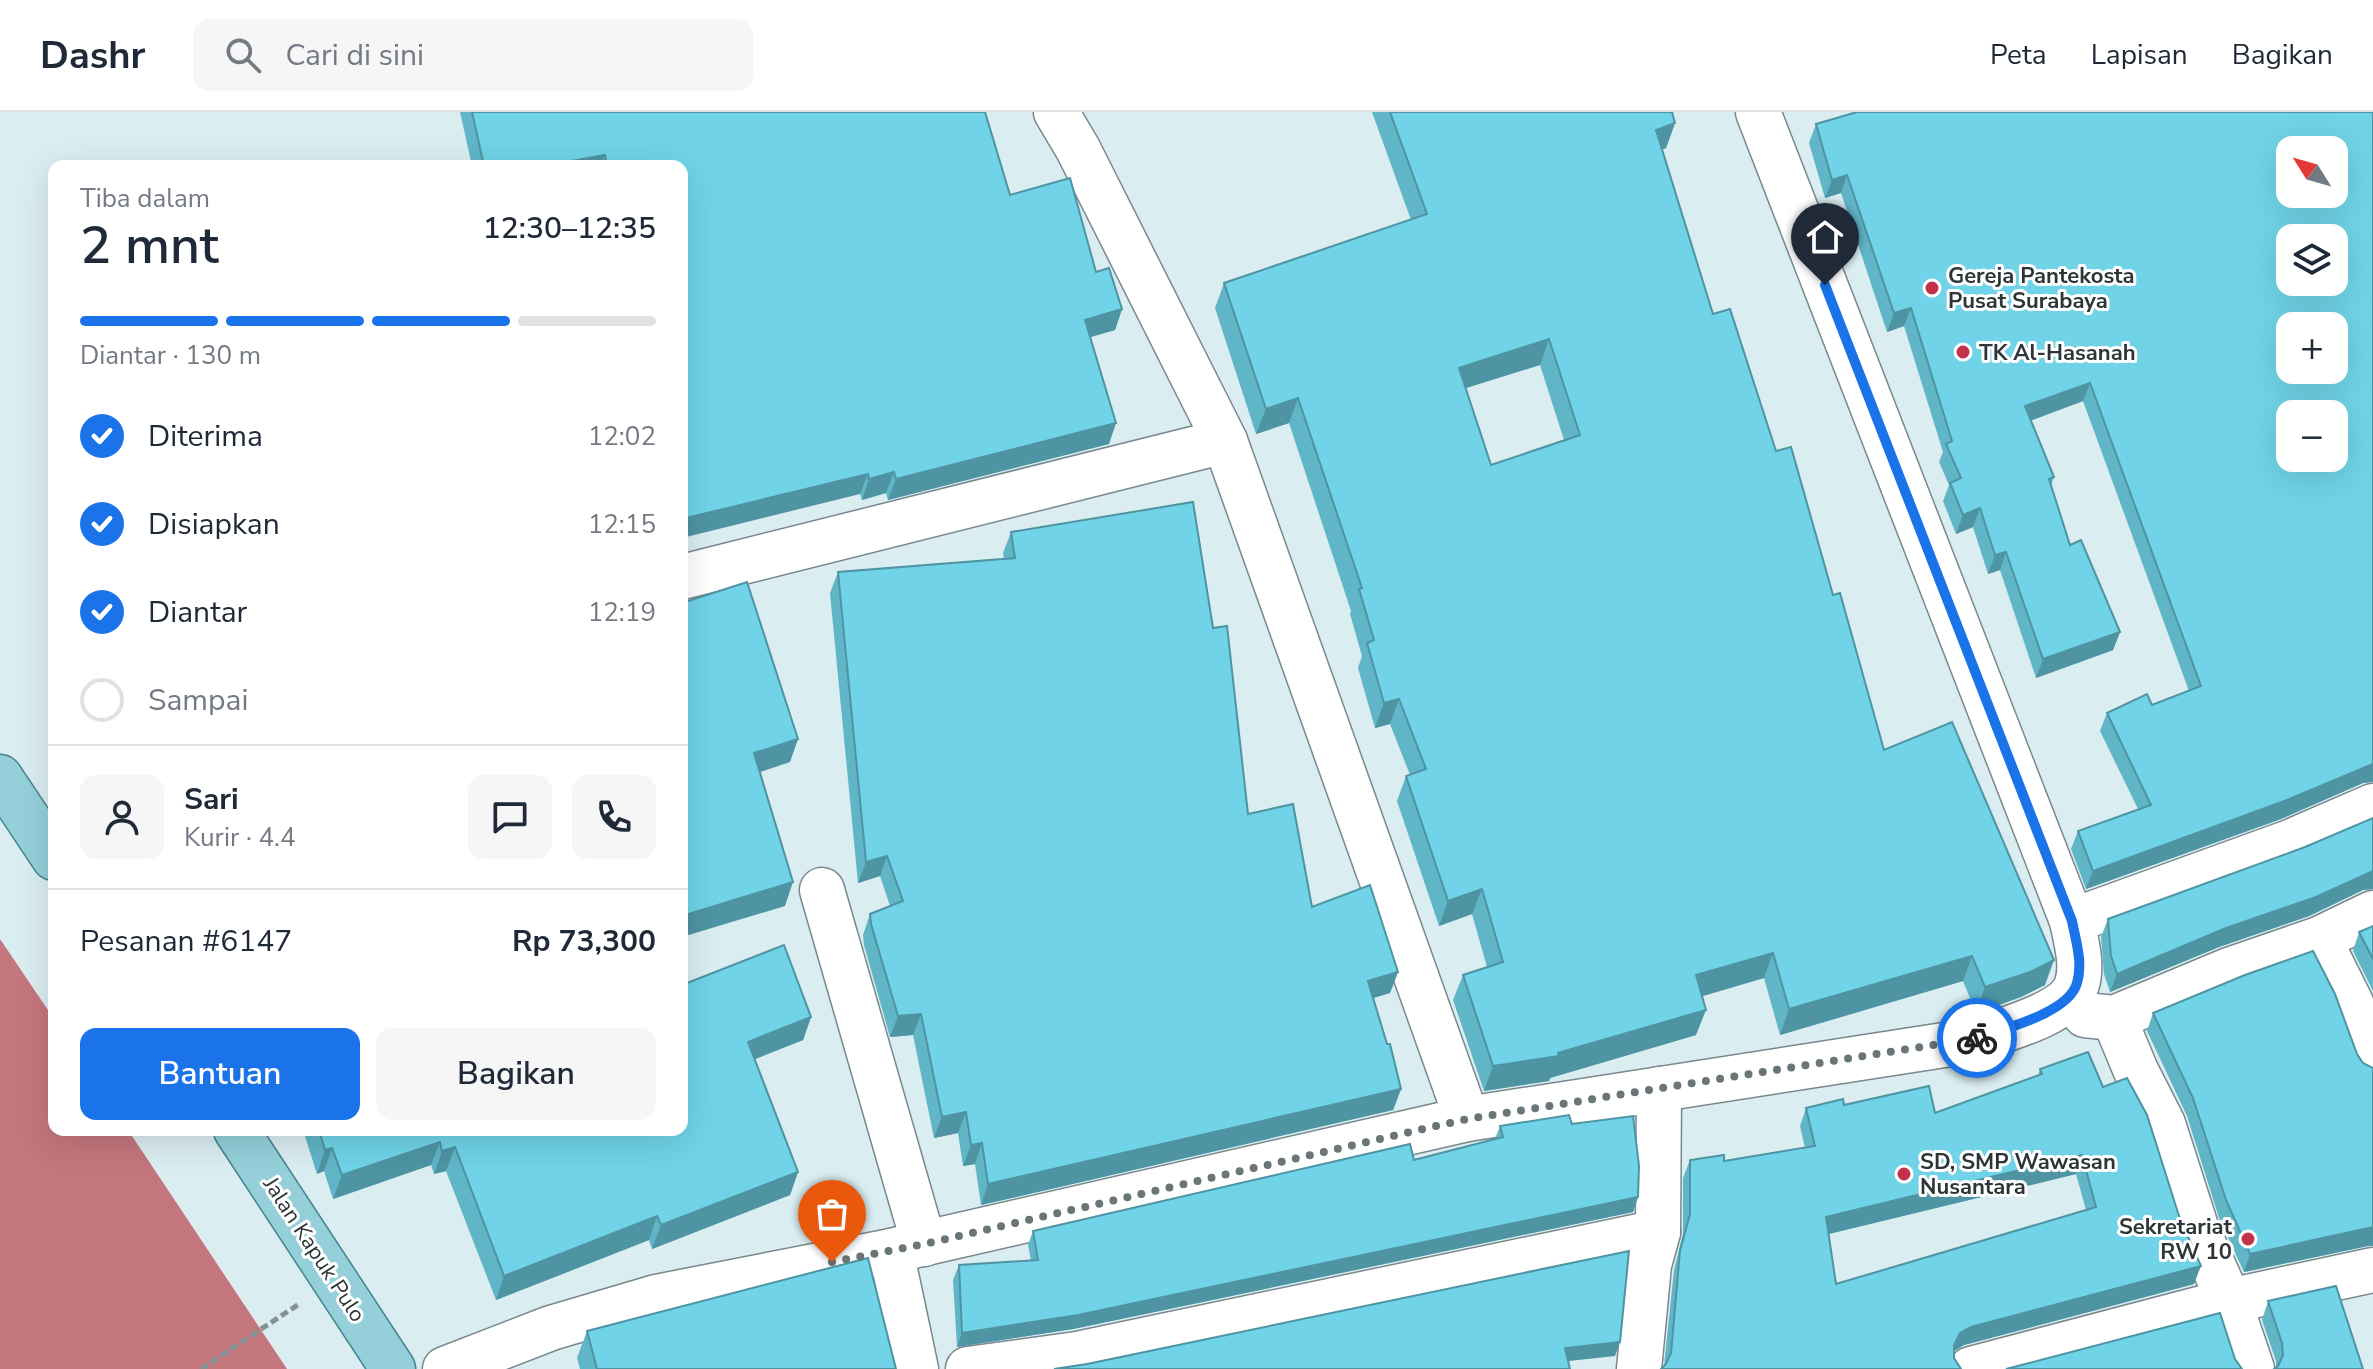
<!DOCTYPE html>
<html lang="id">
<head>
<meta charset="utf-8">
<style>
  body { margin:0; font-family:"Nunito Sans",sans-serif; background:#f6f6f7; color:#1f2937; height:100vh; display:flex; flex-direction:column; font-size:30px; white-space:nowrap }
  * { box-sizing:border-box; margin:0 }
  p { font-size:26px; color:#747a83 }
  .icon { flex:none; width:44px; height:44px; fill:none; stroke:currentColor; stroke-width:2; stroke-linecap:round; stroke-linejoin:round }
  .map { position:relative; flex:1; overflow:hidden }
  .panel { position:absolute; left:48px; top:48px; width:640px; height:976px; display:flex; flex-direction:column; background:#fff; border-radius:16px; box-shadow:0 8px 32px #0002 }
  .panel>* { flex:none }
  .needle { width:52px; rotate:307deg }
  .fabs { position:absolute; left:2276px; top:24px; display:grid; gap:16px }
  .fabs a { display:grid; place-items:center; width:72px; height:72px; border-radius:16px; background:#fff; box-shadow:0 8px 32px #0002; font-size:40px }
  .pin { position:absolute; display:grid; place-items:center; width:68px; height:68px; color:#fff; margin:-82px -34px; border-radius:50% 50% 50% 0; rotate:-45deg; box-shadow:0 0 8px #0007 }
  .pin .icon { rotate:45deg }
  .courier { position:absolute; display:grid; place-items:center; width:80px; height:80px; margin:-40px; border:6px solid #1a73e8; border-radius:50%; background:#fff; color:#222; box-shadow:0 2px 10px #0007 }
  .headline em { font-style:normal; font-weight:600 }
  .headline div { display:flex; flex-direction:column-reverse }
  .headline { display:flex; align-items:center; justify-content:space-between; height:136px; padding:0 32px }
  h1 { font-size:52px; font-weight:600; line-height:60px }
  .bar { display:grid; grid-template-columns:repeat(4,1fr); gap:12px 8px; align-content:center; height:96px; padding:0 32px }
  .bar i { height:10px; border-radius:6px; background:#e0e1e3 }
  .bar .on { background:#1a73e8 }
  .bar p { grid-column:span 4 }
  .line { display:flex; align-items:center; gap:20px; padding:0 32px; border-top:2px solid #e0e1e3 }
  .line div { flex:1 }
  .round { display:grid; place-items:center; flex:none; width:84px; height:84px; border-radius:16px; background:#f6f6f7 }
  ol { padding:0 32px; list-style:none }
  li { display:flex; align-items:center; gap:24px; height:88px }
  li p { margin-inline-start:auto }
  li .icon { padding:8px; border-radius:50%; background:#1a73e8; color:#fff; stroke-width:4 }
  li:last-child { color:#747a83 }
  li i { width:44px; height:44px; border:4px solid #e0e1e3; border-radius:50% }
  .action { display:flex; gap:16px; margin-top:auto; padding:16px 32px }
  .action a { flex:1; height:92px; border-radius:16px; background:#1a73e8; color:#fff; font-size:32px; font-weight:600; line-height:92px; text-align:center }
  .action a+a { background:#f6f6f7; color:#1f2937 }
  header { display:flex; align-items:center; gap:48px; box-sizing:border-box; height:112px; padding:0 40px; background:#fff; border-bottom:2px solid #e0e1e3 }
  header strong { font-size:38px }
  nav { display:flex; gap:44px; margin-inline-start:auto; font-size:28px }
  .search { width:560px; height:72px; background:#f6f6f7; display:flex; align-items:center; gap:20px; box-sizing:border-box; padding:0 28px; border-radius:16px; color:#747a83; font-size:30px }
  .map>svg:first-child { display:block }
  .water { fill:#c3767c }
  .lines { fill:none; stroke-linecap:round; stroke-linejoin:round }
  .minor-casing { stroke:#78888c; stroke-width:47 }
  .major-casing { stroke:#438491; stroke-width:47 }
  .path { stroke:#859295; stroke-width:5; stroke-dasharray:8 4; stroke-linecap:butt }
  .minor { stroke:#fff; stroke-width:44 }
  .major { stroke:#95cfda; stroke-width:44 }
  .wall { fill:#60b5c7; fill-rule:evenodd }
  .shaded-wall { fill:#4e94a2 }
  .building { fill:#70d3e7; stroke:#4e94a2; stroke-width:2; fill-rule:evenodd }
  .done { stroke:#6a7578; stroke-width:8; stroke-dasharray:0 14.4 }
  .route { stroke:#1a73e8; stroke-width:10 }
  .poi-dot { fill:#c2324b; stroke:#fff; stroke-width:3 }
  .labels { text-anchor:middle; stroke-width:6; stroke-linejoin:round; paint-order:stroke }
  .poi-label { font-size:22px; font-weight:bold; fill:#2e3537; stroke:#fff; text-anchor:start }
  .street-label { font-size:22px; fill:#2e3537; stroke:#fff }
</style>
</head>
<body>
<header>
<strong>Dashr</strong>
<div class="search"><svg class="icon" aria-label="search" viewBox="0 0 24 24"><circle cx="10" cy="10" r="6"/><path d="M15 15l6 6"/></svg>Cari di sini</div>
<nav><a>Peta</a><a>Lapisan</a><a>Bagikan</a></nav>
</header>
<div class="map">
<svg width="2373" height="1257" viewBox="0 0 2373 1257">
  <rect width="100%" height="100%" fill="#daedf0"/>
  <!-- water -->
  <polygon class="water" points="0,827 54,907 54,1018 128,1018 287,1257 0,1257"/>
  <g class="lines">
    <defs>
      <g id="minor">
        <polyline points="1056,0 1078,37 1225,329 1467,1007"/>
        <polyline points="682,465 1225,329"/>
        <polyline points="822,778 924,1132"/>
        <polyline points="2072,809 2290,730 2373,694"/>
        <polyline points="2319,827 2351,891 2373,951"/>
        <polyline points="2085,903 2114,906 2229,858 2319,827 2373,801"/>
        <polyline points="2114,906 2136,959 2163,1012 2196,1115 2229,1189 2252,1257"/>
        <polyline points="445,1257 551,1216 656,1185 891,1139"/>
        <path d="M916 1257 891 1139 1467 1007 1970 929C1998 919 2068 903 2077 872 2083 852 2076 829 2072 809L1758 0"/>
        <polyline points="968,1257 1077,1242 1658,1120"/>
        <polyline points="1639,1257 1649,1153 1658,1120 1659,977"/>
        <polyline points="1971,1257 2229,1189 2373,1158"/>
      </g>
      <g id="major">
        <polyline points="0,665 54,746"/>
        <polyline points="236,1018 393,1257"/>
      </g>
    </defs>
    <!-- minor casing -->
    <use href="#minor" class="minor-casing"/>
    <!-- major casing -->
    <use href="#major" class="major-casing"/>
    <!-- path -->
    <polyline class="path" points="201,1257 299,1192"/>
    <!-- minor -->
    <use href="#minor" class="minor"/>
    <!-- major -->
    <use href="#major" class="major"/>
  </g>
  <!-- wall -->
  <g class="wall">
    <polygon points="460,0 985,0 1010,83 1096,160 1122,197 1115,218 1090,225 1109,332 888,388 886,381 862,388 860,382 682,54 472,54"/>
    <path d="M1372 0H1672L1675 11 1666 36 1662 38 1713 202 1776 339 1833 483 1884 638 2045 873 2021 885 1976 901 1963 869 1780 923 1764 866 1702 884 1696 923 1550 966 1549 969 1484 979 1453 888 1463 863 1487 855 1472 802 1439 814 1397 689 1406 664 1410 663 1390 612 1375 616 1358 556 1362 544 1350 502 1351 499 1289 311 1256 322 1215 196 1224 171 1411 108ZM1540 253 1564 328 1491 353 1466 276Z"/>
    <polygon points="2373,0 2373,670 2363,671 2281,707 2086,777 2071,737 2078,719 2138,697 2100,619 2107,601 2152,593 2189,579 2083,289 2031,308 2054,365 2051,374 2070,433 2120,520 2113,538 2036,566 2000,458 1988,462 1973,415 1956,422 1943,389 1949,373 1939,350 1943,340 1904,214 1887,220 1841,81 1825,86 1809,31 1816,12"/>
    <polygon points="1011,420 1213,516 1248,702 1312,795 1398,860 1390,881 1373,886 1401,977 1393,998 981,1093 975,1052 963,1054 958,1021 934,1026 913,923 890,925 864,833 863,823 870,802 890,794 880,764 858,771 830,481 838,460 1004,447 1003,441"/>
    <polygon points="2373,706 2373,777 2363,778 2309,804 2219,835 2110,880 2104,862 2101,825 2108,807 2305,735"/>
    <polygon points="2373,814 2373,879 2353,839 2359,820"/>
    <polygon points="682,873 811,905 803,928 755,947 798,1060 790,1083 652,1137 649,1128 496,1188 446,1059 434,1062 431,1053 333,1087 324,1059 317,1062 303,1018 682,1018"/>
    <polygon points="2153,901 2357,942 2363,951 2373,956 2373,1134 2368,1134 2244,1160 2219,1106 2187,1004 2147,919"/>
    <path d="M2040 957 2103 975 2194 1172 1964 1233 1954 1239 1664 1254 1674 1158 1683 1121V1066L1690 1048 1724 1049 1805 1036 1800 1014 1806 996 1844 993 1935 1001 2038 964ZM2076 1062 2086 1098 1836 1172 1829 1122Z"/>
    <polygon points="1572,1012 1638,1085 1633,1100 1073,1217 957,1235 953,1168 959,1153 1031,1149 1028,1133 1033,1119 1414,1048 1495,1027 1500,1014"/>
    <polygon points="2268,1189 2363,1257 2276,1256 2276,1249 2262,1208"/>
    <polygon points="587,1219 896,1257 580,1257 577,1246"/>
  </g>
  <!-- shaded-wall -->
  <g class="shaded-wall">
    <polygon points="1675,11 1666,36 1647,43 1656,18"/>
    <polygon points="605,43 601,54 544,54"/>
    <polygon points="1847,63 1841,81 1825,86 1832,68"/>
    <polygon points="1911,196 1904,214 1887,220 1894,201"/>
    <polygon points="1122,197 1115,218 1077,229 1085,208"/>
    <polygon points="1549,227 1540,253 1450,281 1459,256"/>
    <polygon points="2090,271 2083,289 2019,313 2025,294"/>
    <polygon points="1298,286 1289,311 1256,322 1266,297"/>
    <polygon points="1116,311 1109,332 888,388 896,367"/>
    <polygon points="894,360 886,381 862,388 869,367"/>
    <polygon points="868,362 860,382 682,426 682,407"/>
    <polygon points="1980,396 1973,415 1956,422 1963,403"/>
    <polygon points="2006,440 2000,458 1988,462 1995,443"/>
    <polygon points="2120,520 2113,538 2036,566 2043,547"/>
    <polygon points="1399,587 1390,612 1375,616 1384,591"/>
    <polygon points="798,627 790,650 746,665 754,641"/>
    <polygon points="2373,652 2373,670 2363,671 2281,707 2086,777 2093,759"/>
    <polygon points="887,744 880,764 858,771 866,750"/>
    <polygon points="2373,759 2373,777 2363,778 2309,804 2219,835 2110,880 2117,862 2226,816"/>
    <polygon points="793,770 785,794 682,825 682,804"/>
    <polygon points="1482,777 1472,802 1439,814 1448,789"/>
    <polygon points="1773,841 1764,866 1686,889 1696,863"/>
    <polygon points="1972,844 1963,869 1780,923 1789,897"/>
    <polygon points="2054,848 2045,873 2021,885 1976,901 1985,875"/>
    <polygon points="1398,860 1390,881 1360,890 1368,869"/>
    <polygon points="1706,898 1696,923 1550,966 1549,969 1484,979 1493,954 1558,941"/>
    <polygon points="921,902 913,923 890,925 898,904"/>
    <polygon points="811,905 803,928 740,953 748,930"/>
    <polygon points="1401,977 1393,998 981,1093 988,1072"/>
    <polygon points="966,1000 958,1021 934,1026 942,1005"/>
    <polygon points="440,1030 431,1053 333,1087 342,1063"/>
    <polygon points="982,1031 975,1052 963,1054 971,1033"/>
    <polygon points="455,1035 446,1059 434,1062 442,1039"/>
    <polygon points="332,1036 324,1059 317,1062 325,1038"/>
    <polygon points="2082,1043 2076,1062 1820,1124 1826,1105"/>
    <polygon points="798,1060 790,1083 652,1137 661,1113"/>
    <polygon points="1638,1085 1633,1100 1073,1217 957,1235 962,1221"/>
    <polygon points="657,1104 649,1128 496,1188 504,1164"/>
    <polygon points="2373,1115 2373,1134 2368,1134 2244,1160 2250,1142"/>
    <polygon points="2201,1154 2194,1172 1964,1233 1953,1240 1954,1233 1960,1221 1971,1215"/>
    <polygon points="1620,1230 1615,1244 1560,1250 1565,1236"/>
  </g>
  <!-- building -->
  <g class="building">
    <polygon points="472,0 985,0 1010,83 1070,66 1096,160 1109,156 1122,197 1085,208 1116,311 896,367 894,360 869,367 868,362 682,407 682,54 607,54 605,43 544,54 484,54"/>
    <path d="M1390 0H1672L1675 11 1656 18 1713 202 1730 197 1776 339 1791 335 1833 483 1840 481 1884 638 1952 610 2054 848 2030 860 1985 875 1972 844 1789 897 1773 841 1696 863 1706 898 1558 941 1559 944 1493 954 1463 863 1503 850 1482 777 1448 789 1406 664 1426 657 1399 587 1384 591 1367 531 1374 528 1359 477 1362 476 1298 286 1266 297 1224 171 1427 102ZM1549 227 1580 323 1491 353 1459 256Z"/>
    <path d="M1857 0H2373V652L2287 688 2093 759 2078 719 2151 693 2107 601 2147 582 2152 593 2201 574 2090 271 2025 294 2054 365 2049 367 2070 433 2081 428 2120 520 2043 547 2006 440 1995 443 1980 396 1963 403 1950 371 1961 366 1946 332 1952 329 1911 196 1894 201 1847 63 1832 68 1816 12ZM2290 38H2334V82H2290ZM2290 126H2334V170H2290ZM2290 214H2334V258H2290ZM2290 302H2334V346H2290Z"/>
    <polygon points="1193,390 1213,516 1227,514 1248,702 1293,692 1312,795 1370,773 1398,860 1368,869 1387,932 1390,932 1401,977 988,1072 982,1031 971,1033 966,1000 942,1005 921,902 898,904 871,812 870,802 903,789 887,744 866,750 838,460 1015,446 1011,420"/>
    <polygon points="747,470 798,627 754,641 793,770 682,804 682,491"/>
    <polygon points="2373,706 2373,759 2316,785 2226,816 2117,862 2111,844 2108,807 2305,735"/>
    <polygon points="2373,814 2373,847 2359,820"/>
    <polygon points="784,833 811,905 748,930 798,1060 661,1113 657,1104 504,1164 455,1035 442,1039 440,1030 342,1063 332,1036 325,1038 319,1018 682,1018 682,873"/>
    <polygon points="2313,839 2335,882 2357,942 2363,951 2373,956 2373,1115 2250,1142 2226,1088 2193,986 2153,901 2245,863"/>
    <path d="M2088 940 2103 975 2127 966 2147 1003 2179 1104 2201 1154 1971 1215 1960 1221 1954 1233V1246L1961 1257H1661L1666 1252 1671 1241 1680 1139 1690 1102V1048L1724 1043V1049L1815 1034 1806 996 1843 987 1844 993 1929 974 1935 1001 2042 962 2040 957ZM2082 1043 2096 1095 1836 1172 1826 1105Z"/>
    <polygon points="1569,1003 1572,1012 1633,1004 1639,1054 1638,1085 1078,1203 962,1221 959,1153 1038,1148 1033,1119 1410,1032 1414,1048 1503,1025 1500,1014"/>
    <polygon points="1629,1139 1620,1230 1565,1236 1570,1257 1054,1257 1087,1252"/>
    <polygon points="868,1146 896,1257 597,1257 587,1219"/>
    <polygon points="2336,1174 2363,1257 2274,1257 2278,1254 2283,1243 2282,1231 2268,1189"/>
    <polygon points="2220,1201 2235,1247 2242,1257 2006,1257"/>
  </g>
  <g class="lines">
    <!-- done -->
    <polyline class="done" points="832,1150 924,1132 1467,1007 1977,926"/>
    <!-- route -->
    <path class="route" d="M1825 173 2072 809C2076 829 2083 851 2077 871 2069 901 2003 917 1977 926"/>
  </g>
  <!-- markers -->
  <g class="poi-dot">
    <circle cx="1932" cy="176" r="8"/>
    <circle cx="1963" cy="240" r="8"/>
    <circle cx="1904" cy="1062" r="8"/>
    <circle cx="2248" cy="1127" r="8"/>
  </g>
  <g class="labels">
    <!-- poi labels -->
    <g class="poi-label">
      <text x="1948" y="171">Gereja Pantekosta<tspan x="1948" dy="25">Pusat Surabaya</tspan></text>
      <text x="1979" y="248">TK Al-Hasanah</text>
      <text x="1920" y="1057">SD, SMP Wawasan<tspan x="1920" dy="25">Nusantara</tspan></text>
      <text x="2232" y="1122" text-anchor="end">Sekretariat<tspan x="2232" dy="25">RW 10</tspan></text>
    </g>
    <!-- street labels -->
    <g class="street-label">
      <text transform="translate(315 1137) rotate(57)" y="8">Jalan Kapuk Pulo</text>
    </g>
  </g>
</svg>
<div class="fabs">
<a><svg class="needle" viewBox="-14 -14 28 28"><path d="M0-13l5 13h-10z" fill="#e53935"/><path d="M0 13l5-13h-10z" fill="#747a83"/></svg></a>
<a><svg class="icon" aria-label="layers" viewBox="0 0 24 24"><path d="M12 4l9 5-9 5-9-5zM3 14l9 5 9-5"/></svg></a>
<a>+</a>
<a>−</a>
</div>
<div class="pin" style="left:832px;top:1150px;background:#ea580c"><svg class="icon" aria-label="bag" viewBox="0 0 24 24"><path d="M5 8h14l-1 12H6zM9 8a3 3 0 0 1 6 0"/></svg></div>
<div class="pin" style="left:1825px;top:173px;background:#1f2937"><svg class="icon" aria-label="home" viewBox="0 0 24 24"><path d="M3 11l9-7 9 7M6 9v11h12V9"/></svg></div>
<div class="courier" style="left:1977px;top:926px"><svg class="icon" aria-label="bike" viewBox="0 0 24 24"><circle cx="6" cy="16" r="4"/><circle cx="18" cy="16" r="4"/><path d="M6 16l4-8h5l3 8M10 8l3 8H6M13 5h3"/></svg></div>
<section class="panel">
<div class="headline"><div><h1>2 mnt</h1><p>Tiba dalam</p></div><em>12:30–12:35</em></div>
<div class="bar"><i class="on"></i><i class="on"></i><i class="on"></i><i></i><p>Diantar · 130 m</p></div>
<ol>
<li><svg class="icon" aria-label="check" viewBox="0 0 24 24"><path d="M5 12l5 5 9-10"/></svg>Diterima<p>12:02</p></li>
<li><svg class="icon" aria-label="check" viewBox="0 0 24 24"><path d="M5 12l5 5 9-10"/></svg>Disiapkan<p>12:15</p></li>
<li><svg class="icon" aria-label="check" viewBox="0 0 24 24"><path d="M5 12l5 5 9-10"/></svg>Diantar<p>12:19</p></li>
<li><i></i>Sampai</li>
</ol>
<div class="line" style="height:144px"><a class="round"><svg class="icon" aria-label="person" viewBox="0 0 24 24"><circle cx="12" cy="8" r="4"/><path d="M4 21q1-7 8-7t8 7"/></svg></a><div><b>Sari</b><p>Kurir · 4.4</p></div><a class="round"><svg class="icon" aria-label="chat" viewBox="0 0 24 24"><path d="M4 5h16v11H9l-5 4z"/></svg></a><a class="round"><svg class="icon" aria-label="phone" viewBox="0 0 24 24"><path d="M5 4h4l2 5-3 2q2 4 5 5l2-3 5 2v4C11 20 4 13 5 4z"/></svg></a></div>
<div class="line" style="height:104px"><div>Pesanan #6147</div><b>Rp 73,300</b></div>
<div class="action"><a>Bantuan</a><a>Bagikan</a></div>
</section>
</div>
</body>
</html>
